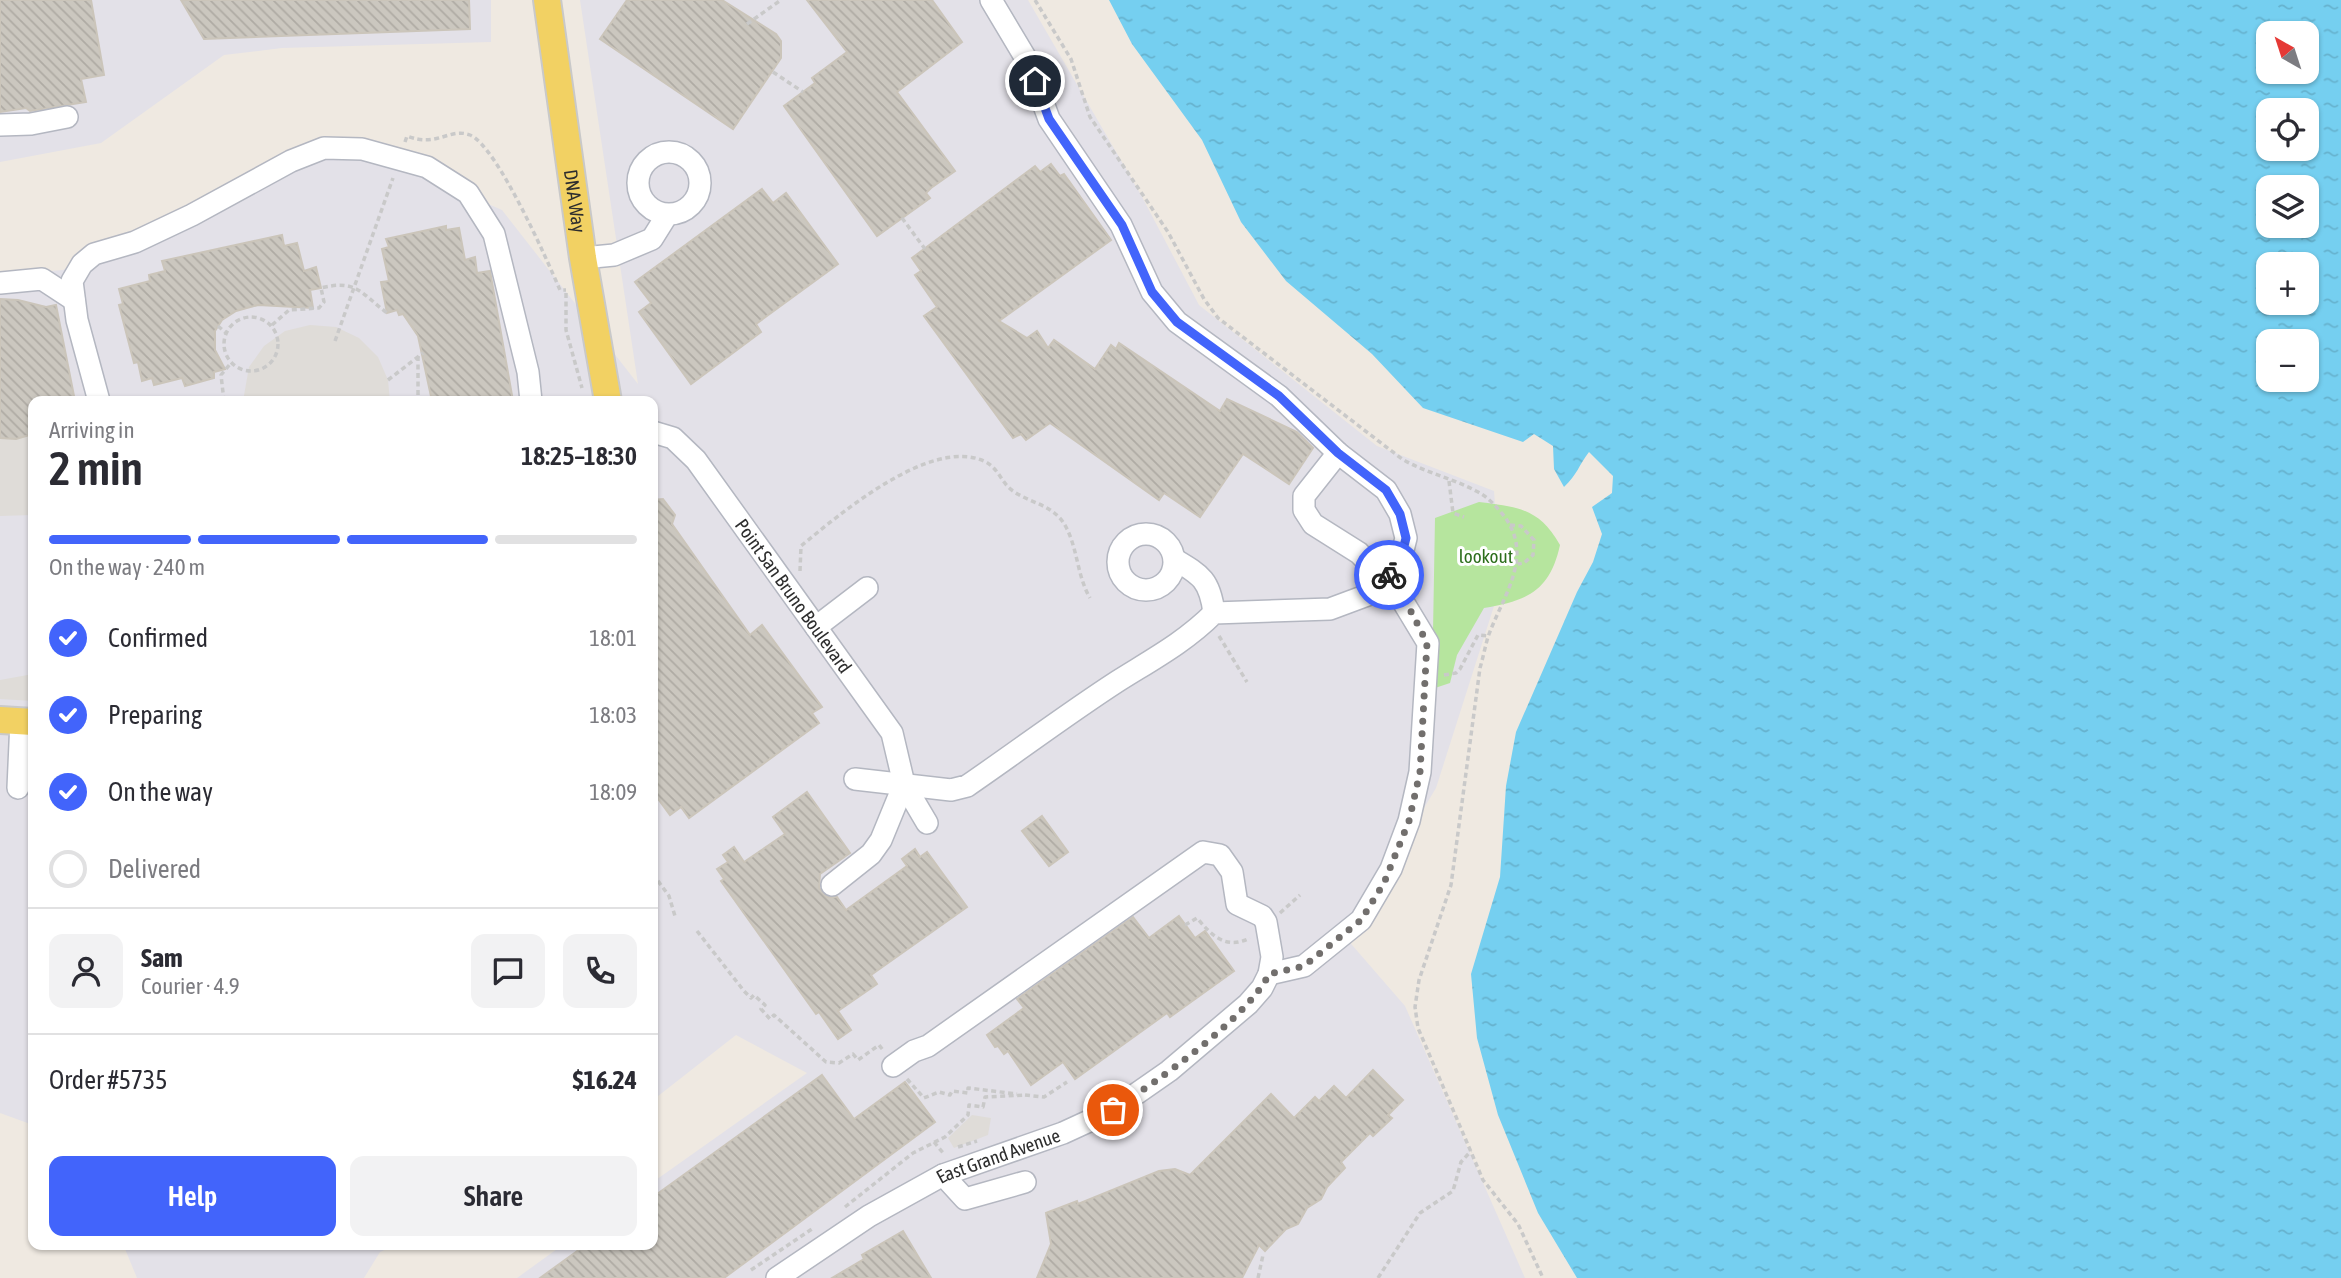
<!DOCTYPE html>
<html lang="en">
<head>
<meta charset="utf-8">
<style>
  body { margin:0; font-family:"Asap Condensed",sans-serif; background:#f2f2f3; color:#2b2b33; height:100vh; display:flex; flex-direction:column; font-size:26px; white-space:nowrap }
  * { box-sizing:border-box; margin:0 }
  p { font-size:23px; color:#7c7c81 }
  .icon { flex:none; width:38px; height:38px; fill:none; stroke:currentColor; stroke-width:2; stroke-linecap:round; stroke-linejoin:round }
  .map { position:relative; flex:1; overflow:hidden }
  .drawer { position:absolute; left:28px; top:396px; width:630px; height:854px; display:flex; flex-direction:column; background:#fff; border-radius:14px; box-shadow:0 2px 5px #0004 }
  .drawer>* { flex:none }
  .needle { width:46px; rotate:321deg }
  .tools { position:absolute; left:2256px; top:21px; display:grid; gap:14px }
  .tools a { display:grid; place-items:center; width:63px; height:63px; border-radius:14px; background:#fff; box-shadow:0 2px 5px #0004; font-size:35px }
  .pin { position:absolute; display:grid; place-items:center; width:60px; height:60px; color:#fff; margin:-30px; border:4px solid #fff; border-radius:50%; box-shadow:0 2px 7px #0007 }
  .courier { position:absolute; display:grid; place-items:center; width:70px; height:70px; margin:-35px; border:5px solid #4264fb; border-radius:50%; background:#fff; color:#222; box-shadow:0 2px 9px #0007 }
  .summary em { font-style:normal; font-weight:600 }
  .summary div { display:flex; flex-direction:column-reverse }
  .summary { display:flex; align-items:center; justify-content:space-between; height:119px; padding:0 21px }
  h1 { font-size:46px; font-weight:600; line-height:52px }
  .bar { display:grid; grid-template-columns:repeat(4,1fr); gap:10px 7px; align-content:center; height:84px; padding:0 21px }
  .bar i { height:9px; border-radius:5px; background:#e1e1e2 }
  .bar .selected { background:#4264fb }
  .bar p { grid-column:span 4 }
  .line { display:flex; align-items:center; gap:18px; padding:0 21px; border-top:2px solid #e1e1e2 }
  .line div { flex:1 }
  .round { display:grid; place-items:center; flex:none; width:74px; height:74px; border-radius:14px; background:#f2f2f3 }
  ol { padding:0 21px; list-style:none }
  li { display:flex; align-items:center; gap:21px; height:77px }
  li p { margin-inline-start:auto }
  li .icon { padding:7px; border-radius:50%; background:#4264fb; color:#fff; stroke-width:4 }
  li:last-child { color:#7c7c81 }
  li i { width:38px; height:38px; border:4px solid #e1e1e2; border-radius:50% }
  .cta { display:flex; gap:14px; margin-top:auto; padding:14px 21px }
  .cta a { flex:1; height:80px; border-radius:14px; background:#4264fb; color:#fff; font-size:28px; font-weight:600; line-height:80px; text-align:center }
  .cta a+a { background:#f2f2f3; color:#2b2b33 }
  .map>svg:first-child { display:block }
  .industrial { fill:#e3e1e8 }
  .green { fill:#b6e59e }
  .plaza { fill:#dfdcd8 }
  .water { fill:url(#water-ripples); fill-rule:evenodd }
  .building { fill:url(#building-back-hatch); stroke:#cbc5ba; stroke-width:2 }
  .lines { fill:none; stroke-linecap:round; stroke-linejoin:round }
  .minor-casing { stroke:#b4b7c1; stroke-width:24 }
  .major-casing { stroke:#c9c9c9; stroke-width:30 }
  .path { stroke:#c9c9c9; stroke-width:3.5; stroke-dasharray:5 3.5; stroke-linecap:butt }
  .minor { stroke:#fff; stroke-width:21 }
  .major { stroke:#f2d163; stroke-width:26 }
  .done { stroke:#726f6d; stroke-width:7; stroke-dasharray:0 12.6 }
  .route { stroke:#4264fb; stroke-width:9 }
  .labels { text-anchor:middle; stroke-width:6; stroke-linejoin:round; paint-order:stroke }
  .street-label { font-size:19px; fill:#2e2e2e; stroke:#fff }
  .park-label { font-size:19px; fill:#2c6e1b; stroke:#fff }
</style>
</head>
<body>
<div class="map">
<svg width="2341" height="1278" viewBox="0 0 2341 1278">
  <defs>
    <pattern id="water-ripples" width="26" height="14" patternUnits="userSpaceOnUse" patternTransform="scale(1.75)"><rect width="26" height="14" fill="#75cff0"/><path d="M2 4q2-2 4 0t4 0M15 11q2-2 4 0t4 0" fill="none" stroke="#66b2ce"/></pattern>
    <pattern id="building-back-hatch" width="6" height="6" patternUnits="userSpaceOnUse" patternTransform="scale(1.75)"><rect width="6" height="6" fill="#cbc7bf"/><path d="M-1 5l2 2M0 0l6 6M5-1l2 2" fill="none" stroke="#afaba4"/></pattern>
  </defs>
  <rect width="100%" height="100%" fill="#efe9e1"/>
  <!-- industrial -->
  <g class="industrial">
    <polygon points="0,0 491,0 491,42 282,48 224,55 101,143 0,162"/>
    <polygon points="580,0 1028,0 1141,195 1199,305 1377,446 1494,491 1501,584 1436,788 1346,938 1405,1006 1525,1278 517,1278 564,1244 653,1244 653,1182 807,1073 736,1035 653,1100 653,401 33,401 33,1125 0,1113 0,275 63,270 305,155 362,149 502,210 638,384"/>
    <polygon points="123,1244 398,1244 380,1252 364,1278 137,1278"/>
  </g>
  <!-- green -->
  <path class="green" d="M1479 502C1518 507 1539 508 1560 545 1550 591 1527 601 1484 608L1457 655 1450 683 1432 689 1435 518Z"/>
  <!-- plaza -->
  <g class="plaza">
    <polygon points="310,325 336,327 359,338 378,357 388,380 390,401 243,401 249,367 264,346 285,331"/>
    <polygon points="33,434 33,515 0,516 0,437 16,439"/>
    <polygon points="33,674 33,701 0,699 0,680"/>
    <polygon points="972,1115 991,1118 988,1135 954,1148 948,1138"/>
  </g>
  <!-- water -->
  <path class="water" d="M1109 0H2341V1278H1577L1538 1213 1498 1115 1477 1038 1471 974 1500 877 1506 786 1516 732 1577 592 1593 562 1602 534 1592 507 1612 493 1613 476 1589 452C1579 465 1577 475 1564 487L1554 469 1553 446 1534 434 1523 442 1423 408 1372 354 1286 281 1241 222 1202 140 1132 44ZM2268 33H2306V72H2268ZM2268 110H2306V149H2268ZM2268 187H2306V226H2268ZM2268 264H2306V303H2268ZM2268 341H2306V380H2268Z"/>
  <!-- building -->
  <g class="building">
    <polygon points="0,0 91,0 104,75 81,79 86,102 30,111 26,108 0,112"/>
    <polygon points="181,0 469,0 470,29 204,39"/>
    <polygon points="627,0 722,0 776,34 781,41 781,58 733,129 600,39"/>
    <polygon points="807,0 932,0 962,42 897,92 955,171 931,188 926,193 930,198 877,236 784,106 815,83 812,78 847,52"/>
    <polygon points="1051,164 1060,176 1064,174 1111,240 999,321 1027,338 1037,331 1048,348 1054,340 1095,369 1111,345 1116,349 1119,343 1220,411 1227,399 1297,432 1313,448 1289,484 1243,454 1200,517 1164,493 1159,500 1050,423 1026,440 1021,434 1013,438 924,316 937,307 915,275 921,271 912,258 1035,166 1040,172"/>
    <polygon points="762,189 773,203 786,193 838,264 756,324 761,332 691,384 639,312 651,303 635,282"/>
    <polygon points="446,226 446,230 459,228 465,260 475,257 477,273 490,271 513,401 432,401 418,336 403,314 399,315 397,310 387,313 381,282 389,281 382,249 389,247 386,239"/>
    <polygon points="282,235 284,246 297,243 304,271 316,267 321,288 310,290 313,308 258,305 236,311 222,320 215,331 215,350 225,369 214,372 214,378 185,386 182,378 154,385 152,378 142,381 138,362 134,363 119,305 123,304 119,289 150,281 149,275 165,271 162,261"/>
    <polygon points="0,299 18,300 46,307 56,305 75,401 33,401 33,434 16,439 0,438"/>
    <polygon points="663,499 675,515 672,524 750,635 762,625 822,707 812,713 819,723 689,818 681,807 670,815 653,792 653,500"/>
    <polygon points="807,792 850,853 820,874 819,888 827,897 837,897 846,910 907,866 902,859 915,849 920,857 927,852 967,907 871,975 877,984 838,1011 851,1030 838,1039 819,1012 816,1014 721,881 724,879 717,869 728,862 723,855 734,847 744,862 785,834 773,817"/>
    <polygon points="1042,816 1068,852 1049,866 1022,831"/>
    <polygon points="1179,916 1195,938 1205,931 1234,971 1170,1017 1167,1013 1075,1079 1063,1062 1031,1085 1008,1051 1004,1054 998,1046 995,1047 987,1035 1024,1008 1017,999 1133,917 1149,938"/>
    <polygon points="1373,1070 1403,1100 1388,1115 1392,1118 1373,1136 1370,1133 1341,1162 1345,1168 1327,1187 1321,1199 1307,1208 1298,1224 1286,1229 1265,1251 1259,1245 1242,1278 1037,1278 1051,1244 1046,1213 1077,1201 1078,1204 1159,1171 1175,1169 1190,1175 1271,1094 1294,1118 1315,1097 1319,1101 1334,1086 1346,1098"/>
    <polygon points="822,1075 854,1119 905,1082 935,1122 724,1278 540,1278 587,1244 653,1244 653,1197"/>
    <polygon points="903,1231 931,1278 832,1278 864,1259 862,1255"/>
  </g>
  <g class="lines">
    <defs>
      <g id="minor">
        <polyline points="0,125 31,124 67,117"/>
        <circle cx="669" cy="183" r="31"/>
        <polyline points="583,258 614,255 652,239 667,215"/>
        <polyline points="0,283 42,279 74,300"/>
        <polyline points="99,401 77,320 72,281 82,264 94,254 135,242 192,215 291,161 324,148 362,149 427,167 468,193 494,234 528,372 531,401"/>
        <path id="s1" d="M653 432 673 438 696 460 892 733 904 784 927 823"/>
        <circle cx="1146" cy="562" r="28"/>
        <path d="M1174 559C1201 575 1210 580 1214 613"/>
        <polyline points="816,627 867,588"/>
        <path d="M855 779 951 790 967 786C1018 751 1067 714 1118 681 1153 659 1185 642 1214 613L1330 609 1373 593 1401 558 1406 538 1400 514 1386 490 1338 453 1279 396 1177 322 1152 292 1121 225 1049 119 1028 62 991 0"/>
        <polyline points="18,788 21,721"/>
        <polyline points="832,885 871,854 881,840 904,784"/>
        <polyline points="1269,974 1304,966 1361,920 1391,869 1409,821 1420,772 1428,643 1399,595 1359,553 1313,524 1304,510 1304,496 1338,453"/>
        <polyline points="943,1175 965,1199 1025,1182"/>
        <path id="s2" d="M777 1278 869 1216 943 1175 1063 1133 1113 1110 1169 1071 1248 1004 1262 988 1269 974 1272 957 1266 922 1262 916 1237 904 1232 872 1220 855 1203 852 928 1046 914 1051 893 1066"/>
      </g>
      <g id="major">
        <path id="s3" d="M547 0 583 258 608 401"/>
        <polyline points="0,720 33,722"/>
      </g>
    </defs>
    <!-- minor casing -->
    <use href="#minor" class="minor-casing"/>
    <!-- major casing -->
    <use href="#major" class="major-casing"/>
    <!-- path -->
    <g class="path">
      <path d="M1035 0 1071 59 1090 117 1168 232 1204 299 1218 318 1402 459C1426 473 1452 478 1476 491 1487 496 1496 506 1504 516 1535 557 1502 597 1488 637 1485 647 1483 658 1480 668L1451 885 1419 980 1415 1007 1418 1028 1483 1180 1518 1224 1543 1278"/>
      <polyline points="747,24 781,0"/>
      <polyline points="773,72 803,92"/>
      <path d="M405 142 407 136C437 148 450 127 470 135 497 146 547 260 560 290H566"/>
      <polyline points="902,218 925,249"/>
      <polyline points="566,293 566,330 582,388"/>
      <circle cx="251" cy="344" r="27"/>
      <path d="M272 325 289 310 319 308 324 302 321 288C356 279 361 293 387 313"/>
      <polyline points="218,326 226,333"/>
      <polyline points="335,341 393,178"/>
      <polyline points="418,356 418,401"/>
      <polyline points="388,380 423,353"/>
      <polyline points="224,401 221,375 231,363"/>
      <polyline points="1449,481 1453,513 1464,517"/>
      <polyline points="1510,525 1521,526 1534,540 1533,555 1524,563 1518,564"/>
      <path d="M800 571 801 546C840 514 930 437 984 461 999 468 1001 483 1013 491 1030 503 1050 504 1063 522 1078 545 1076 574 1090 598"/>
      <polyline points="1219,636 1247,682"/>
      <polyline points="1444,675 1456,673 1460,669 1478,635 1489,636"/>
      <polyline points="653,874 669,896 675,916"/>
      <polyline points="1280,913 1300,895"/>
      <path d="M1185 925 1197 918C1212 936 1226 950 1250 938"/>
      <polyline points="697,931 744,991 751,998 754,995 765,1005 761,1009 770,1019 774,1015 826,1062 839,1063 853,1054 858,1060 879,1045 883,1050"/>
      <polyline points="907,1079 924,1098 939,1092 950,1095 952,1091 968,1093 968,1088 1017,1094"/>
      <polyline points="1025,1095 1044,1097 1067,1082"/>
      <polyline points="934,1142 944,1154"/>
      <polyline points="958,1147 977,1141"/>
      <polyline points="845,1207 913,1153 945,1137 968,1115 969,1105 983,1107 985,1097 1025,1095"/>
      <polyline points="751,1270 812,1229"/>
      <polyline points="1258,1278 1263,1255"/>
      <polyline points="1378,1278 1420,1213 1453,1191 1461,1162 1471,1151"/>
    </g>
    <!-- minor -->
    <use href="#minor" class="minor"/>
    <!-- major -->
    <use href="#major" class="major"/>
  </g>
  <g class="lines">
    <!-- done -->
    <path class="done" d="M1113 1110C1156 1082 1248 1018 1269 974L1304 966 1361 920 1384 883 1409 821 1420 772 1427 643 1412 613 1386 581 1389 575"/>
    <!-- route -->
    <polyline class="route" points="1035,81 1049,119 1122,225 1152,292 1177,322 1279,396 1338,453 1386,490 1400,514 1406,538 1401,558 1389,575"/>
  </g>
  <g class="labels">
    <!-- street labels -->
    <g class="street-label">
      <text dy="7" stroke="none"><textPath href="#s3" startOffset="203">DNA Way</textPath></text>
      <text dy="7" stroke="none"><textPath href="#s1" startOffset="220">Point San Bruno Boulevard</textPath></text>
      <text dy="7" stroke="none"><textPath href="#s2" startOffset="254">East Grand Avenue</textPath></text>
    </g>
    <!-- park labels -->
    <g class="park-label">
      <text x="1486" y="563">lookout</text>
    </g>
  </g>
</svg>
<div class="tools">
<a><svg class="needle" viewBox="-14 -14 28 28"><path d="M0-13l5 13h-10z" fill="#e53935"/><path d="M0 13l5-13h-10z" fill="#7c7c81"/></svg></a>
<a><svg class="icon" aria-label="locate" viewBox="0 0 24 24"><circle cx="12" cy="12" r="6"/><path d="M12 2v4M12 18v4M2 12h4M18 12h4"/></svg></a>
<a><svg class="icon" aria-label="layers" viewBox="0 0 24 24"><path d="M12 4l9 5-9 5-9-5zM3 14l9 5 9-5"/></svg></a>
<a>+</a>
<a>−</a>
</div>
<div class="pin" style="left:1113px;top:1110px;background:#ea580c"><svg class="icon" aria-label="bag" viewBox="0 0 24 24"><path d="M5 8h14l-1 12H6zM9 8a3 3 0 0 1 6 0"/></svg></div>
<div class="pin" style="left:1035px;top:81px;background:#1f2937"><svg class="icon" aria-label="home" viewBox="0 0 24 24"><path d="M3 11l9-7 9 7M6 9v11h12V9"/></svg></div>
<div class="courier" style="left:1389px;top:575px"><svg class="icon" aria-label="bike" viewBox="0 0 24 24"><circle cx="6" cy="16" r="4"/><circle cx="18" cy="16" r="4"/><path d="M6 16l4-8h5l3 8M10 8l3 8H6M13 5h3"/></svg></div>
<section class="drawer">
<div class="summary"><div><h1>2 min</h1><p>Arriving in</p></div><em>18:25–18:30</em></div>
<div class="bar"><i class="selected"></i><i class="selected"></i><i class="selected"></i><i></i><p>On the way · 240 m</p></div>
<ol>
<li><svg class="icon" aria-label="check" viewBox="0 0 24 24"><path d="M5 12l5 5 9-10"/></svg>Confirmed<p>18:01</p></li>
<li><svg class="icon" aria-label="check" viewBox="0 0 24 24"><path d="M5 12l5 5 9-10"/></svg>Preparing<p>18:03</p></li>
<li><svg class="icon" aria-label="check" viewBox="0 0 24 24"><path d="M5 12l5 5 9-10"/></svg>On the way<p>18:09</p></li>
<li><i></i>Delivered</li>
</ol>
<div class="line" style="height:126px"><a class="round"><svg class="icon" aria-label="person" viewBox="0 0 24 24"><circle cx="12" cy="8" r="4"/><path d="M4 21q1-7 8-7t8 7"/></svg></a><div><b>Sam</b><p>Courier · 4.9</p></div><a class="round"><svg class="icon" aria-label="chat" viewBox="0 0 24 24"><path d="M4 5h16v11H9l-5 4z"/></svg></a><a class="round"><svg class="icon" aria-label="phone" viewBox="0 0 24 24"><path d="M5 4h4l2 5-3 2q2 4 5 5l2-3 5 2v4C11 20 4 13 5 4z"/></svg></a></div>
<div class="line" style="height:91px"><div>Order #5735</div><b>$16.24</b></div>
<div class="cta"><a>Help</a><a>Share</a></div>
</section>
</div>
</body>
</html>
